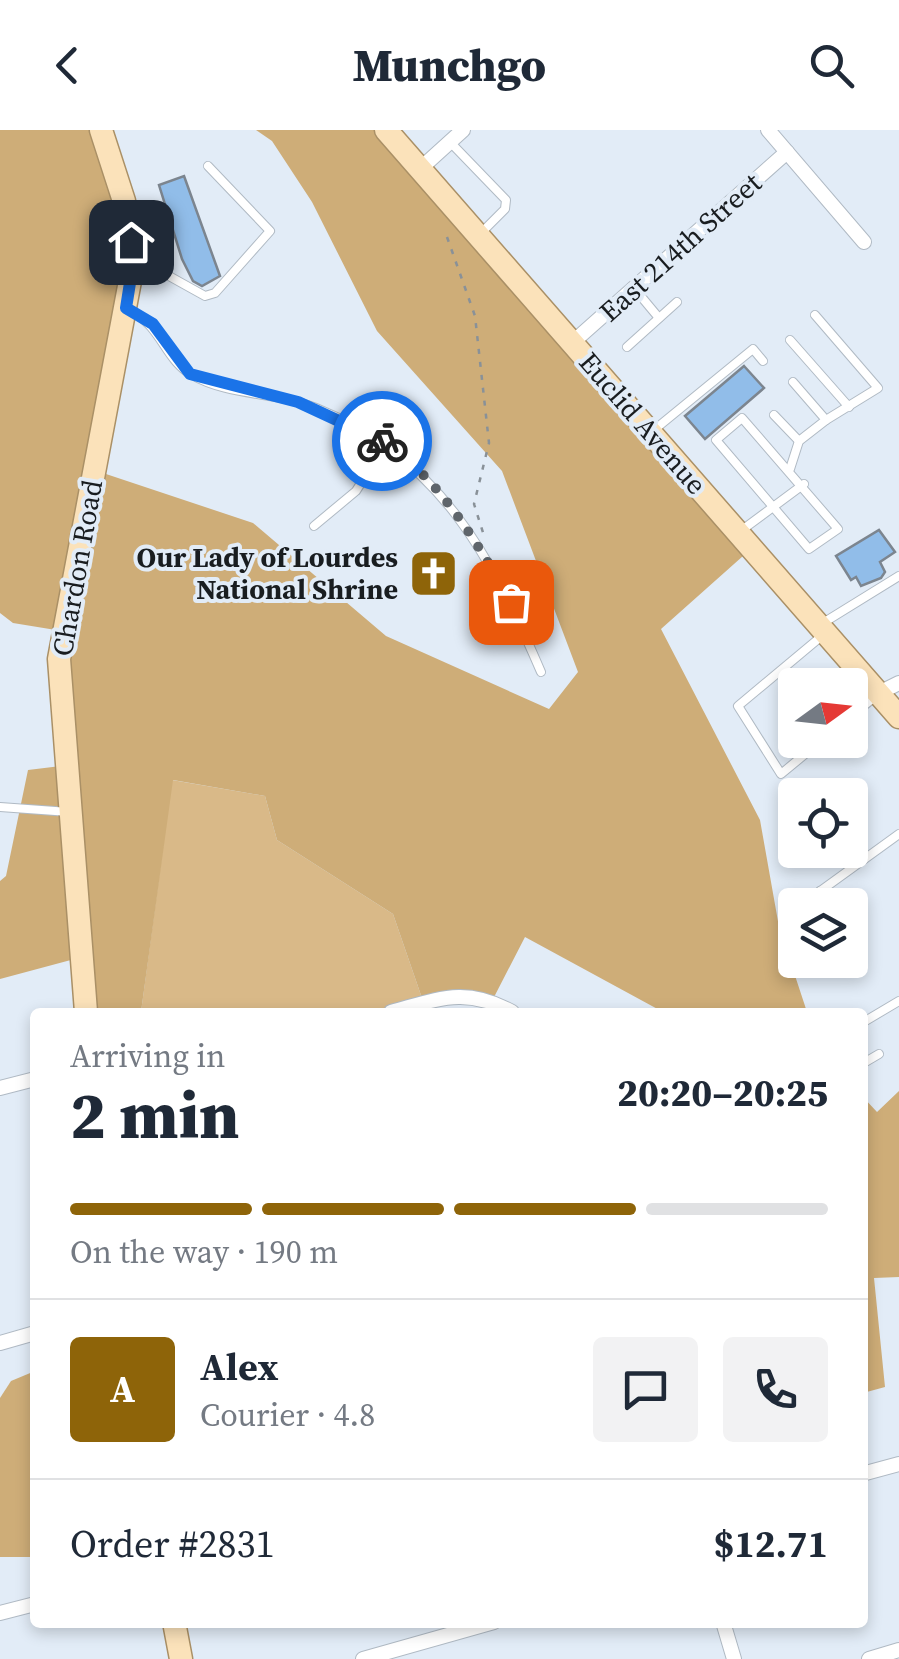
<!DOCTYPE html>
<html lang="en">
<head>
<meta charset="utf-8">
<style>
  body { margin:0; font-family:"Source Serif 4",serif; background:#f2f2f3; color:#1f2937; height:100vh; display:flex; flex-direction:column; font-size:38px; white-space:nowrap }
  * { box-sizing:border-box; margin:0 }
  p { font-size:32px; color:#747a83 }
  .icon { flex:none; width:55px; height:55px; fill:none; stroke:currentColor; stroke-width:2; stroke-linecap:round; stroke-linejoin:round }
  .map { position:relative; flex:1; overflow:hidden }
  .panel { position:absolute; left:30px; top:878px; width:838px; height:620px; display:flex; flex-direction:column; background:#fff; border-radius:10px; box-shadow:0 5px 15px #0003 }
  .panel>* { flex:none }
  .needle { width:65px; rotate:75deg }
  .buttons { position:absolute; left:778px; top:538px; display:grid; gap:20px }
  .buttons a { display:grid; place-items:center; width:90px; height:90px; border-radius:10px; background:#fff; box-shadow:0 5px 15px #0003; font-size:50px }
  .pin { position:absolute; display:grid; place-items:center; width:85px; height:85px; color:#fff; margin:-42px; border-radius:20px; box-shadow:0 5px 15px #0006 }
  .courier { position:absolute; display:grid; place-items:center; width:100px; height:100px; margin:-50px; border:8px solid #1a73e8; border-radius:50%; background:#fff; color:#222; box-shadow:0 2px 12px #0007 }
  .summary em { font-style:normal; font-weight:800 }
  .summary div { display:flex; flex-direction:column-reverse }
  .summary { display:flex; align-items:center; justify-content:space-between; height:170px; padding:0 40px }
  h1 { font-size:65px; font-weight:800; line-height:75px }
  .bar { display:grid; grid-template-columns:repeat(4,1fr); gap:15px 10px; align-content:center; height:120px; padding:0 40px }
  .bar i { height:12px; border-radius:8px; background:#e0e1e3 }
  .bar .on { background:#8e6409 }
  .bar p { grid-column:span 4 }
  .line { display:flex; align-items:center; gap:25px; padding:0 40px; border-top:2px solid #e0e1e3 }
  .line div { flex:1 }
  .round { display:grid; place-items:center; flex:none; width:105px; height:105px; border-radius:10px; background:#f2f2f3 }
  header { display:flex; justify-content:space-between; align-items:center; height:130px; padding:0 40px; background:#fff; font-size:45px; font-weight:800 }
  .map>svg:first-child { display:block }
  .green { fill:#d9b988 }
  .forest { fill:#cead78 }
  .building { fill:#91bde9; stroke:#7c858f; stroke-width:2.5 }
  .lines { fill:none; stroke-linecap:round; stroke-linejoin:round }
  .service-casing { stroke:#b0bac4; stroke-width:10 }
  .minor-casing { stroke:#b0bac4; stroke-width:16 }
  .primary-casing { stroke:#aa9066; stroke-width:25 }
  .path { stroke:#899198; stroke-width:2.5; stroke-dasharray:5 8; stroke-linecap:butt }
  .service { stroke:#fff; stroke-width:8 }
  .minor { stroke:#fff; stroke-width:14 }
  .primary { stroke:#fbe2ba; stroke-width:22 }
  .done { stroke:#5f656b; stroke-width:10; stroke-dasharray:0 18 }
  .route { stroke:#1a73e8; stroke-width:12 }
  .labels { text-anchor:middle; stroke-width:8; stroke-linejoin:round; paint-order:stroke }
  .street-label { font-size:28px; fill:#191d20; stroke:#e2ecf7 }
  .poi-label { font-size:28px; font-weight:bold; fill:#191d20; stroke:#e2ecf7; text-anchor:end }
</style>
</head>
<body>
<header><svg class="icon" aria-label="back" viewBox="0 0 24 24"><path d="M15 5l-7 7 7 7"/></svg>Munchgo<svg class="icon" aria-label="search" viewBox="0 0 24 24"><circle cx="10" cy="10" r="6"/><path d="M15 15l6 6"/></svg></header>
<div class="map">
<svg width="899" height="1529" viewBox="0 0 899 1529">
  <rect width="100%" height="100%" fill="#e2ecf7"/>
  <!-- green -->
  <polygon class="green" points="172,650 265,666 277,710 393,784 424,874 391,882 141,882"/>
  <!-- forest -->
  <g class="forest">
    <polygon points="0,0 102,0 131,113 94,340 253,393 386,506 549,579 578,542 502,341 377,201 312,72 272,11 256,0 386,0 752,418 661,499 760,690 779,797 807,882 663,882 525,807 492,871 424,874 393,784 277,710 265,666 173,650 141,882 86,882 82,827 0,849 0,751 6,746 28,640 69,635 62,501 13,493 0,483"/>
    <polygon points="899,961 899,1147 874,1148 885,1257 863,1263 863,967 877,982"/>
    <polygon points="35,1241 35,1427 0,1427 0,1268 11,1251"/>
  </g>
  <!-- building -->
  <g class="building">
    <polygon points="184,46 220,146 202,156 193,151 182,129 159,55"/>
    <polygon points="744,236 764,258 705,309 685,286"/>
    <polygon points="879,400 895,422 880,432 885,442 881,448 861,456 856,447 851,450 836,426"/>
  </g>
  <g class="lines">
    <defs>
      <g id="service">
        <polyline points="450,12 506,70 505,79 482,102"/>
        <polyline points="137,136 160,141 205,166 215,163 270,101 208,36"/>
        <polyline points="634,158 659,188"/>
        <path d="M130 180C162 197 165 230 192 245 228 266 277 262 316 278 440 328 491 426 541 542"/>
        <polyline points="815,185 878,258 826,290"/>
        <polyline points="790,210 849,277"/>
        <polyline points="627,217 677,172"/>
        <polyline points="774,285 799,311"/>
        <polygon points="742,288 838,399 809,419 716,310"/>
        <polyline points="654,300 753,219 763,231"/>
        <polyline points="790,339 799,311 826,290 793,252"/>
        <polyline points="314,396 356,361 386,313"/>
        <polyline points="742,400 804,354"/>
        <polyline points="823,493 899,446"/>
        <polyline points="850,587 876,566"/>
        <polyline points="822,610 781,644 738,576 823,505"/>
        <polyline points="0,677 69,682"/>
        <polyline points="820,761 831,775"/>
        <polyline points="801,775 899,704"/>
        <polyline points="795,780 784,788 795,803"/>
        <polyline points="862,893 899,871"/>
        <polyline points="862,934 879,924"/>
      </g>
      <g id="minor">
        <polyline points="768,0 864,112"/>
        <polyline points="420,39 463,0"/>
        <polyline points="572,213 787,22"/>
        <polyline points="879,563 899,553"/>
        <path d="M391 882C439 869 465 856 512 882"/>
        <polyline points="0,958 35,949"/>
        <polyline points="0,1213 35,1203"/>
        <polyline points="862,1344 899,1334"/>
        <polyline points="0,1483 35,1474"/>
        <polyline points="723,1492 734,1529"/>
        <polyline points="363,1529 494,1492"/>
        <polyline points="869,1529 899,1520"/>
      </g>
      <g id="primary">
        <polyline points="386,0 899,587"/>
        <polyline points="86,882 59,529 133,135 124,71 101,0"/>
        <polyline points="174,1492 181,1529"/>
      </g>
    </defs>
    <!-- service casing -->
    <use href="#service" class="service-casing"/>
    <!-- minor casing -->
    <use href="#minor" class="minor-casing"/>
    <!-- primary casing -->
    <use href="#primary" class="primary-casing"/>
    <!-- path -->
    <polyline class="path" points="447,107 475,186 489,313 474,374 485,409"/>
    <!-- service -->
    <use href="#service" class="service"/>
    <!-- minor -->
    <use href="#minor" class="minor"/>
    <!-- primary -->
    <use href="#primary" class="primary"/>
  </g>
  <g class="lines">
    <!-- done -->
    <path class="done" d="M382 311C440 348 477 413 511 472"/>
    <!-- route -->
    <polyline class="route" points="131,112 133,134 126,178 153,194 190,244 298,272 382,311"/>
  </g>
  <!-- icons -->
  <defs>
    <symbol id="church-square" viewBox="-11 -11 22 22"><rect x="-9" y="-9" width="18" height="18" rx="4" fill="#8e6409" stroke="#e2ecf7"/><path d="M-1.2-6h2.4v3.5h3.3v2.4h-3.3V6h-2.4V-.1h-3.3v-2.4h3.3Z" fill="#fff"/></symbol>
  </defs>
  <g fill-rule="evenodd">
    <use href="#church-square" x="406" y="416" width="55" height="55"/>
  </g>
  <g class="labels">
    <!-- street labels -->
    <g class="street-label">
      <text transform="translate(680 117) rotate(-42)" y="10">East 214th Street</text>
      <text transform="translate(643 293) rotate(49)" y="10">Euclid Avenue</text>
      <text transform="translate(77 438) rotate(-80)" y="10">Chardon Road</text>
    </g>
    <!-- poi labels -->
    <g class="poi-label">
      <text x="398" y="437">Our Lady of Lourdes<tspan x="398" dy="32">National Shrine</tspan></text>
    </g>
  </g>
</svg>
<div class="buttons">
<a><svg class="needle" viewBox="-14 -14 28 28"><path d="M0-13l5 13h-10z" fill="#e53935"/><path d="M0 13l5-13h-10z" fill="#747a83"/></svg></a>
<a><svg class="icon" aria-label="locate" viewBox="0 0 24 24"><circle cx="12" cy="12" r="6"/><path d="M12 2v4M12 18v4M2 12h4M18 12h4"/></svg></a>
<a><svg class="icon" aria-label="layers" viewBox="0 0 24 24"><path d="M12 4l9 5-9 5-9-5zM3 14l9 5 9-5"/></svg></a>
</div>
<div class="pin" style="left:511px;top:472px;background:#ea580c"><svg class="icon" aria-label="bag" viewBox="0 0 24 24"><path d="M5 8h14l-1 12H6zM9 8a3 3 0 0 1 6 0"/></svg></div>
<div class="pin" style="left:131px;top:112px;background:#1f2937"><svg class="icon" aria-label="home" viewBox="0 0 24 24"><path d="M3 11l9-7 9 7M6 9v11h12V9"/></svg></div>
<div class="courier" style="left:382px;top:311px"><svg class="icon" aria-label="bike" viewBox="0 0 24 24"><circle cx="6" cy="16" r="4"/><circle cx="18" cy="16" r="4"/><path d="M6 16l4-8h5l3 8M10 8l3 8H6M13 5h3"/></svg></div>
<section class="panel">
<div class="summary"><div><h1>2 min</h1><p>Arriving in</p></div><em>20:20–20:25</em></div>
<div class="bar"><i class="on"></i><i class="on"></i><i class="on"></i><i></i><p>On the way · 190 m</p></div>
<div class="line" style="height:180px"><b class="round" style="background:#8e6409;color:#fff">A</b><div><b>Alex</b><p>Courier · 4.8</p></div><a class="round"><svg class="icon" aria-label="chat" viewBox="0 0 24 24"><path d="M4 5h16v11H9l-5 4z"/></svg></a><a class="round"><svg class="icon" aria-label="phone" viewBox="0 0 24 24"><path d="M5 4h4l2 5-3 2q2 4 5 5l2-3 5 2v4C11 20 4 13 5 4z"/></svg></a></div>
<div class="line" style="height:130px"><div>Order #2831</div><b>$12.71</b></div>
</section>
</div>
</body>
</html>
